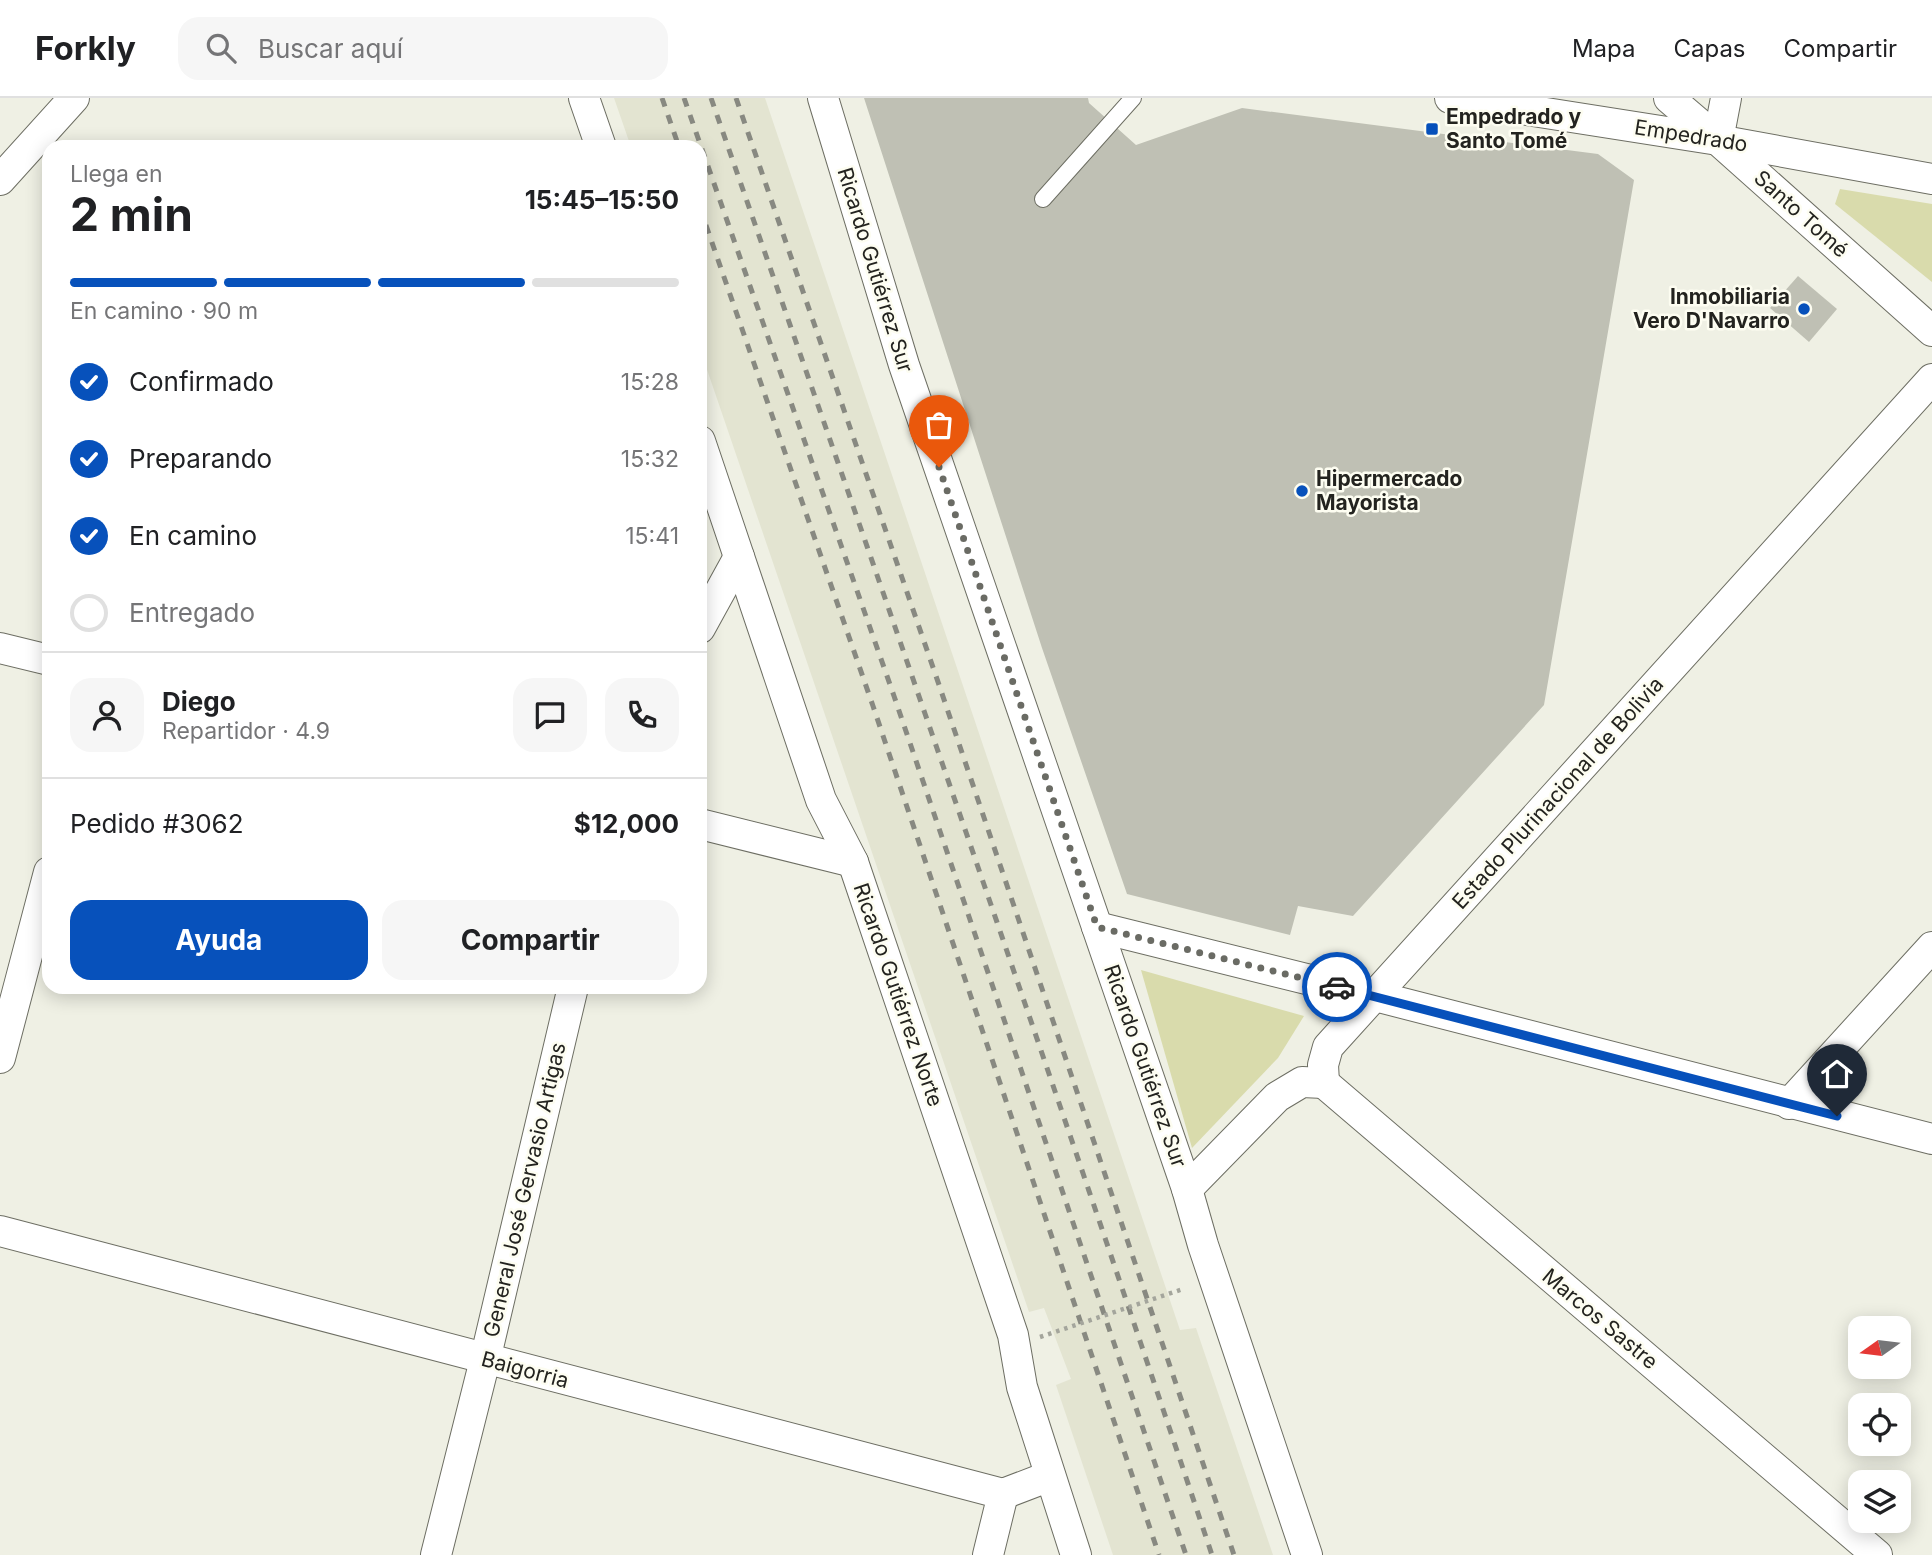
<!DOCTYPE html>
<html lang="es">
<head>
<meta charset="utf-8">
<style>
  body { margin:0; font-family:Inter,sans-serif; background:#f6f6f6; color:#202124; height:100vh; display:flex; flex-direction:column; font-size:26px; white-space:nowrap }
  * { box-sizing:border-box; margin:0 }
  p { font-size:23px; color:#757577 }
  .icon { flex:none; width:38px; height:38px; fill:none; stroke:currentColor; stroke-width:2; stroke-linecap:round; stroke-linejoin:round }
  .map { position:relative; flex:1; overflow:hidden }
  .details { position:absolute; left:42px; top:42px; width:665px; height:854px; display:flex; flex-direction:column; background:#fff; border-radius:21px; box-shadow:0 4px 18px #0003 }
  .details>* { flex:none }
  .needle { width:46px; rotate:256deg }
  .buttons { position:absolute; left:1848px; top:1218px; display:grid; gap:14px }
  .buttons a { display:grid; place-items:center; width:63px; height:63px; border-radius:14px; background:#fff; box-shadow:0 4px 18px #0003; font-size:35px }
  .pin { position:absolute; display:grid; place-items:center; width:60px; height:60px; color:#fff; margin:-72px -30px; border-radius:50% 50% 50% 0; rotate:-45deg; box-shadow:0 0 7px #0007 }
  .pin .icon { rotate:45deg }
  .courier { position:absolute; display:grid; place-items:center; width:70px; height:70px; margin:-35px; border:5px solid #0751bb; border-radius:50%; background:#fff; color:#222; box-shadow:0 2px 9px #0007 }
  .head em { font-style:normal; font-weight:700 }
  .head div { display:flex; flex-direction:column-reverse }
  .head { display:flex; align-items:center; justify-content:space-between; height:119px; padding:0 28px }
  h1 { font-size:46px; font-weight:700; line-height:52px }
  .bar { display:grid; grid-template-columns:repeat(4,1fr); gap:10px 7px; align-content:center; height:84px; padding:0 28px }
  .bar i { height:9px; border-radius:5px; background:#e0e0e0 }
  .bar .selected { background:#0751bb }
  .bar p { grid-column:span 4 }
  .line { display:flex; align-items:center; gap:18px; padding:0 28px; border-top:2px solid #e0e0e0 }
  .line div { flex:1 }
  .round { display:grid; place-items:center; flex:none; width:74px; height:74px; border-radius:21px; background:#f6f6f6 }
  ol { padding:0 28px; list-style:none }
  li { display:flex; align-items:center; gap:21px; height:77px }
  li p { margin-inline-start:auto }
  li .icon { padding:7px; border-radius:50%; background:#0751bb; color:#fff; stroke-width:4 }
  li:last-child { color:#757577 }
  li i { width:38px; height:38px; border:4px solid #e0e0e0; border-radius:50% }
  .primary-button { display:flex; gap:14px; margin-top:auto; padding:14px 28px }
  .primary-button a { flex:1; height:80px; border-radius:21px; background:#0751bb; color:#fff; font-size:28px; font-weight:700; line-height:80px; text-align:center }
  .primary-button a+a { background:#f6f6f6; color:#202124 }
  header { display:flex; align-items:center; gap:42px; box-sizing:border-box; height:98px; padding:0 35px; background:#fff; border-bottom:2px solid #e0e0e0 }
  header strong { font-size:33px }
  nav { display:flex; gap:38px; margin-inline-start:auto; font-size:24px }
  .search { width:490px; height:63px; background:#f6f6f6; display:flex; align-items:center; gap:18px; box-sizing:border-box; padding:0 24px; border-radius:21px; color:#757577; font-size:26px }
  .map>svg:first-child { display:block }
  .built { fill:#e3e4d1 }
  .green { fill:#d9dbac }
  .building { fill:#bfc0b4 }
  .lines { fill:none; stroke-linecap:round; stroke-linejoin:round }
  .service-casing { stroke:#6d6e63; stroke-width:18 }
  .minor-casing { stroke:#6d6e63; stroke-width:32 }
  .service { stroke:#fff; stroke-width:16 }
  .minor { stroke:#fff; stroke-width:30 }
  .rail { stroke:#888981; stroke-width:5; stroke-dasharray:9 9; stroke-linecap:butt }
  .path-bridge { stroke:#a4a59c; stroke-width:4.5; stroke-dasharray:3.5 5; stroke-linecap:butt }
  .done { stroke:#6a6b64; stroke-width:7; stroke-dasharray:0 12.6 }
  .route { stroke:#0751bb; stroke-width:9 }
  .poi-dot { fill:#0751bb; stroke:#fdfdf1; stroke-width:2.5 }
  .labels { text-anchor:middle; stroke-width:5; stroke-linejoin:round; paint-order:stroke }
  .poi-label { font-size:21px; font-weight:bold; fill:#23231f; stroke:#fdfdf1; text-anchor:start }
  .street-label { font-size:21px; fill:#23231f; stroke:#fdfdf1 }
</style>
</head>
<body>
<header>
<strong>Forkly</strong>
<div class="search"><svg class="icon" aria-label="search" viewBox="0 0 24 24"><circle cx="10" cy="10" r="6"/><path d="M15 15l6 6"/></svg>Buscar aquí</div>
<nav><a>Mapa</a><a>Capas</a><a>Compartir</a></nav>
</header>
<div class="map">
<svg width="1932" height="1457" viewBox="0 0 1932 1457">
  <rect width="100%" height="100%" fill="#eff0e4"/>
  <!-- built -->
  <polygon class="built" points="614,0 765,0 1180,1232 1196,1230 1273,1457 1113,1457 1056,1287 1071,1281 1044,1210 1029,1214 700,251 700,49 631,49"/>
  <!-- green -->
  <g class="green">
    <polygon points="1840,91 1932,106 1932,184 1835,106"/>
    <polygon points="1141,872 1304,918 1278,960 1192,1050"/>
  </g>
  <!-- building -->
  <g class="building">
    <polygon points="864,0 1088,0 1089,5 1136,47 1242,10 1598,56 1634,82 1544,607 1353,818 1298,808 1290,837 1127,796 1042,550"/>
    <polygon points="1798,178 1837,211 1809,244 1770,210"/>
  </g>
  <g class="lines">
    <defs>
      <polyline id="service" points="1043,101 1133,0"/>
      <g id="minor">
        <polyline points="584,0 601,49"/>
        <polyline points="823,0 904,267 1187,1091 1203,1147 1307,1457"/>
        <polyline points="1450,0 1718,42 1932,81"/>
        <polyline points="1669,0 1718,42 1932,233"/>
        <polyline points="1718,42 1726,0"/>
        <polyline points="0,82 74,0"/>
        <polyline points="700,343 821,702 853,764 1013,1237 1022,1289 1076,1457"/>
        <polyline points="700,530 739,459"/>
        <polyline points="0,550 49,562"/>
        <polyline points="700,726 853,764"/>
        <polyline points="1097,829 1375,898 1932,1041"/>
        <polyline points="0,960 49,774"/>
        <polyline points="1324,985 1323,967 1328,949 1932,281"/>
        <polyline points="1324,985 1877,1457"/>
        <polyline points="1789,1006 1932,849"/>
        <polyline points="1187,1091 1277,999 1302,984 1324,985"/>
        <polyline points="0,1133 1003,1396 1050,1378"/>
        <polyline points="436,1457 485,1262 573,889"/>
        <polyline points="988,1457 1003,1396"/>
      </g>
    </defs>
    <!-- service casing -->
    <use href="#service" class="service-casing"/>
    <!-- minor casing -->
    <use href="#minor" class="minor-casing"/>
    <!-- service -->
    <use href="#service" class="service"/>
    <!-- minor -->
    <use href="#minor" class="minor"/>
    <!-- rail -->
    <g class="rail">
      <polyline points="662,0 679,49"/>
      <polyline points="684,0 894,598 1186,1457"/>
      <path d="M711 0C880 485 1049 970 1212 1457"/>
      <polyline points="736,0 936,578 1234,1457"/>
      <polyline points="700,110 873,608 1159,1457"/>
    </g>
    <!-- path-bridge -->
    <polyline class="path-bridge" points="1040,1239 1183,1191"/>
  </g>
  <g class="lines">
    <!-- done -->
    <polyline class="done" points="939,369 1097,829 1337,889"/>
    <!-- route -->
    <polyline class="route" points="1337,889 1837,1018"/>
  </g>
  <!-- markers -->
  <g class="poi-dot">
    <rect x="1425" y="24" width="14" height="14" rx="3.5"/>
    <circle cx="1804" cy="211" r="7"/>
    <circle cx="1302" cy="393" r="7"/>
  </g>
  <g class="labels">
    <!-- poi labels -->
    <g class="poi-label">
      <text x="1446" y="26">Empedrado y<tspan x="1446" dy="24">Santo Tomé</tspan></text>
      <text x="1790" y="206" text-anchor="end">Inmobiliaria<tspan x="1790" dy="24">Vero D'Navarro</tspan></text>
      <text x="1316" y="388">Hipermercado<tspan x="1316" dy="24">Mayorista</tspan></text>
    </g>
    <!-- street labels -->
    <g class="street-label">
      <text transform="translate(1691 38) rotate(9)" y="7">Empedrado</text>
      <text transform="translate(1801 116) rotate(42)" y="7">Santo Tomé</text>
      <text transform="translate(875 172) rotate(73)" y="7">Ricardo Gutiérrez Sur</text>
      <text transform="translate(1558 695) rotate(-48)" y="7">Estado Plurinacional de Bolivia</text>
      <text transform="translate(898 897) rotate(71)" y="7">Ricardo Gutiérrez Norte</text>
      <text transform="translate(1145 968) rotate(71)" y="7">Ricardo Gutiérrez Sur</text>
      <text transform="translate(525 1092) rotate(-77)" y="7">General José Gervasio Artigas</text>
      <text transform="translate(1600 1221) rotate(40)" y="7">Marcos Sastre</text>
      <text transform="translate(525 1272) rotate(15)" y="7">Baigorria</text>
    </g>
  </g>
</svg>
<div class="buttons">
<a><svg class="needle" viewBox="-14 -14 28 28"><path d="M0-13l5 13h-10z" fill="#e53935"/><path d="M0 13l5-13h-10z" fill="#757577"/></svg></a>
<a><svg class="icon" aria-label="locate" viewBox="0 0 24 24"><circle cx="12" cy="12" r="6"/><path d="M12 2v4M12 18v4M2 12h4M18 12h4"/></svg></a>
<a><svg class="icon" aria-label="layers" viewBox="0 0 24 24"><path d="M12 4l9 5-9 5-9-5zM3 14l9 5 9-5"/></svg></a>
</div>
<div class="pin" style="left:939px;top:369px;background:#ea580c"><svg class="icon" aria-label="bag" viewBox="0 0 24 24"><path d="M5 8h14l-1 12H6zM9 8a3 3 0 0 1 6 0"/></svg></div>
<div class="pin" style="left:1837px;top:1018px;background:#1f2937"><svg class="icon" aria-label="home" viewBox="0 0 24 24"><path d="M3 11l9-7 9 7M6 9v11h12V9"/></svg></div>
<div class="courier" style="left:1337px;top:889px"><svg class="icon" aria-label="car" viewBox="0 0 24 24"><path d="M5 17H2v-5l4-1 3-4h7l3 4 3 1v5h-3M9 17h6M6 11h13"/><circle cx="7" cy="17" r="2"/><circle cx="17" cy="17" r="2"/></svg></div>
<section class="details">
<div class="head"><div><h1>2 min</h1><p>Llega en</p></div><em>15:45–15:50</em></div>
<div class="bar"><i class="selected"></i><i class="selected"></i><i class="selected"></i><i></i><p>En camino · 90 m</p></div>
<ol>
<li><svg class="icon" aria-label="check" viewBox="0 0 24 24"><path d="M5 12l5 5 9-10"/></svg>Confirmado<p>15:28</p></li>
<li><svg class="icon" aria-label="check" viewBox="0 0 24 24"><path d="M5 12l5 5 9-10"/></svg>Preparando<p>15:32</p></li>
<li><svg class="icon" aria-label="check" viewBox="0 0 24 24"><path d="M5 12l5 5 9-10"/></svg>En camino<p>15:41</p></li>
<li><i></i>Entregado</li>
</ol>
<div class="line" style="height:126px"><a class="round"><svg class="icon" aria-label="person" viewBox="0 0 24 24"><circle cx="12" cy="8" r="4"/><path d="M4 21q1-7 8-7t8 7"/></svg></a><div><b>Diego</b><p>Repartidor · 4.9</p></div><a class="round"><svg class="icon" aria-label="chat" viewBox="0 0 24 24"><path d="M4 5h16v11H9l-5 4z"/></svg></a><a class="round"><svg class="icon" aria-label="phone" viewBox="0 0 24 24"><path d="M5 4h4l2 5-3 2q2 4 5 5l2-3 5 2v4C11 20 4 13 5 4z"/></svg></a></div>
<div class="line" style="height:91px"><div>Pedido #3062</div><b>$12,000</b></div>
<div class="primary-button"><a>Ayuda</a><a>Compartir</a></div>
</section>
</div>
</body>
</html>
